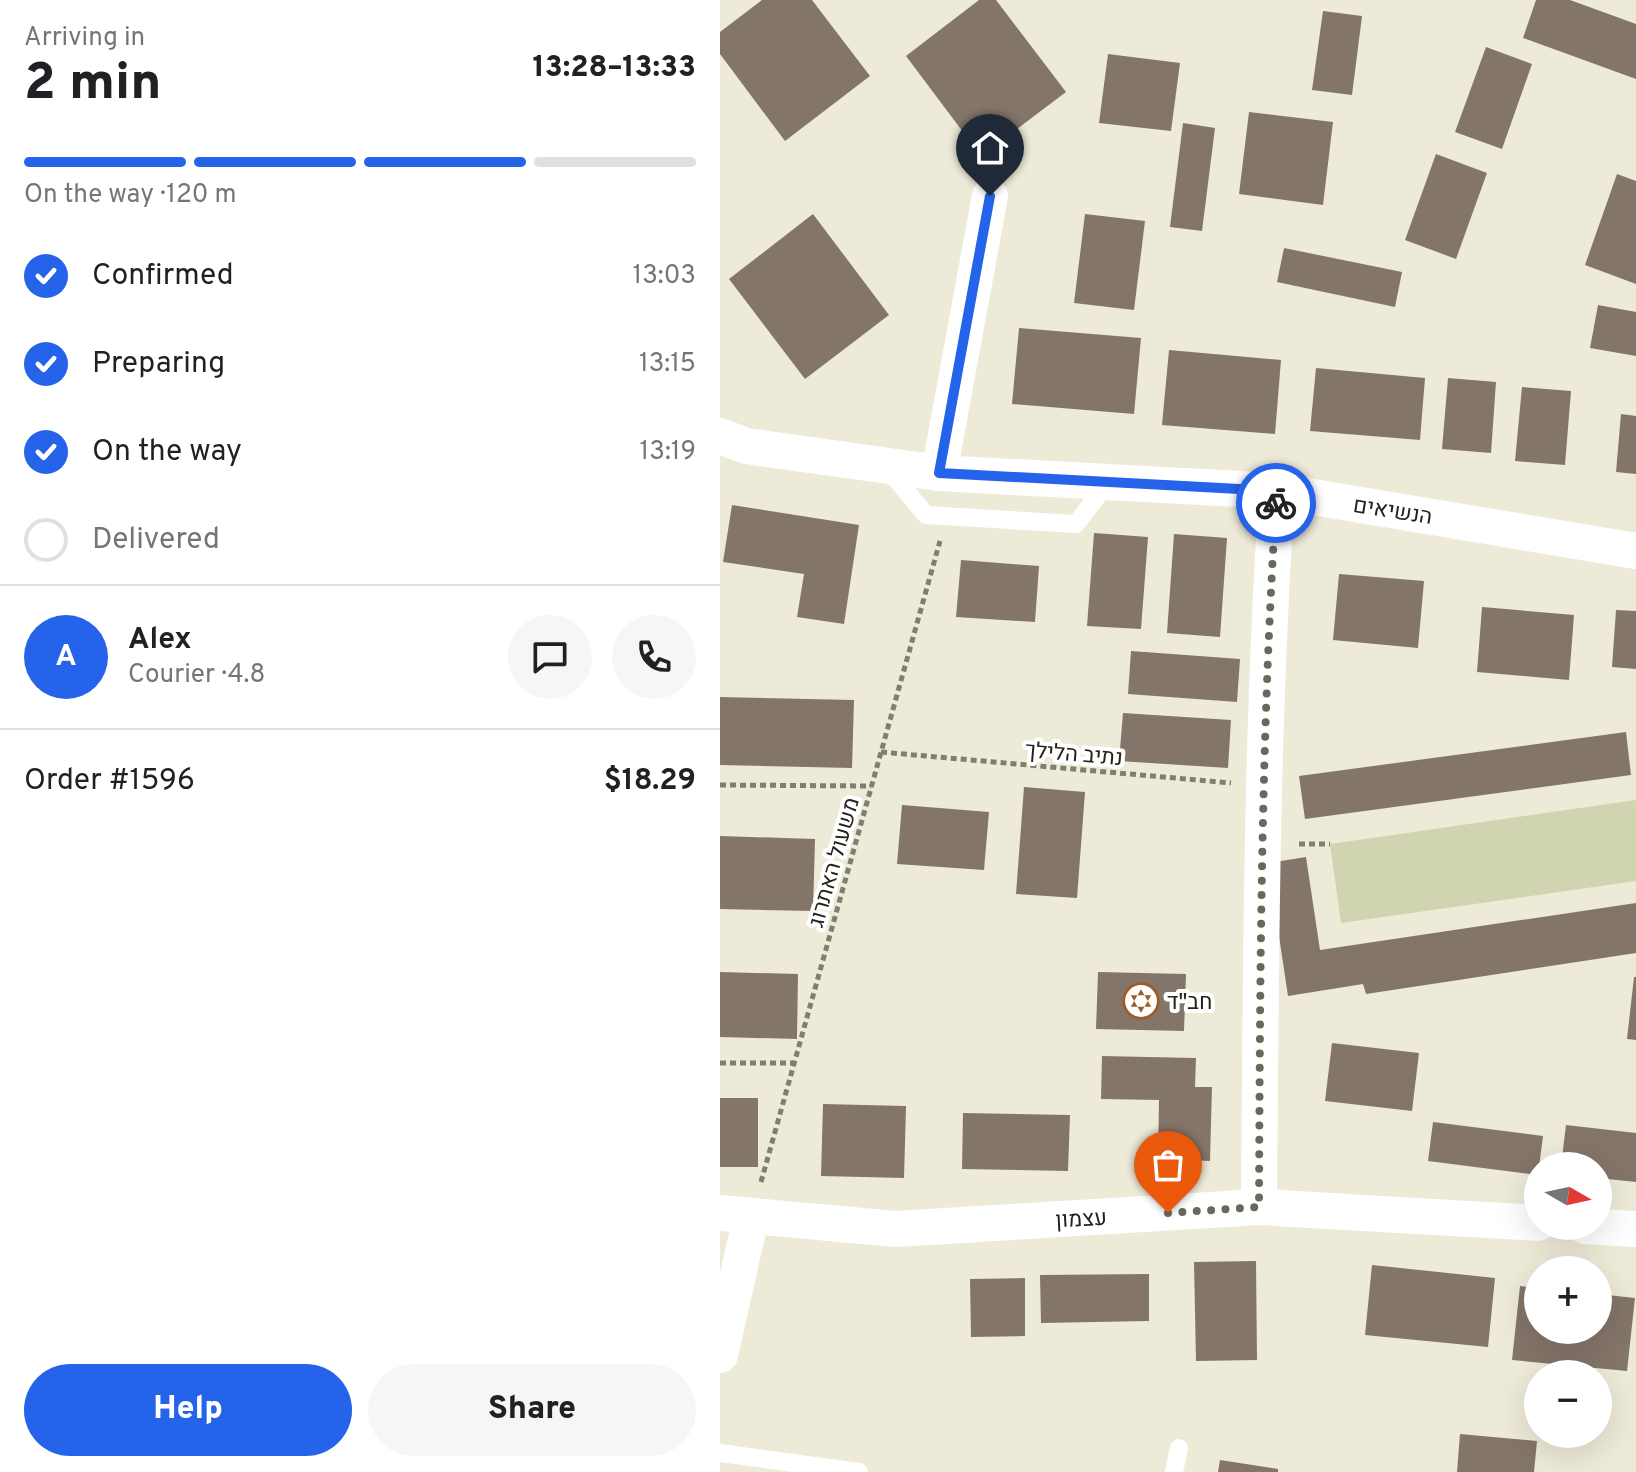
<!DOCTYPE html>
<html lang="en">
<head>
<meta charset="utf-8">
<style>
  body { margin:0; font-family:Overpass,Heebo,sans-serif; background:#f6f6f6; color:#202124; height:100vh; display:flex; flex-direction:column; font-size:30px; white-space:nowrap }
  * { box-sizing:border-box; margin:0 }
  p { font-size:26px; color:#757577 }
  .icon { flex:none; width:44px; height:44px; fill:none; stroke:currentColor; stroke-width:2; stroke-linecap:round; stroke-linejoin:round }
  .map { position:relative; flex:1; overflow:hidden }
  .drawer { display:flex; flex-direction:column; background:#fff; width:720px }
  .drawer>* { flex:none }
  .needle { width:52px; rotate:99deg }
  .buttons { position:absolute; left:804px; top:1152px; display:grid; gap:16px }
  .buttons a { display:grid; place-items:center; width:88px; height:88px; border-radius:50%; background:#fff; box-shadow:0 8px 32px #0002; font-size:40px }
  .pin { position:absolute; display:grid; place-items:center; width:68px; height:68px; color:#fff; margin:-82px -34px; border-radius:50% 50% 50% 0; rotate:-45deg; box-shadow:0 0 8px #0007 }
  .pin .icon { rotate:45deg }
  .courier { position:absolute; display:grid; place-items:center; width:80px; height:80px; margin:-40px; border:6px solid #2563eb; border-radius:50%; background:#fff; color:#222; box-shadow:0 2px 10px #0007 }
  .summary em { font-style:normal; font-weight:800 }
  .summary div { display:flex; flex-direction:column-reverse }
  .summary { display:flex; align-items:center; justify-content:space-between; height:136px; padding:0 24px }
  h1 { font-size:52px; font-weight:800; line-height:60px }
  .bar { display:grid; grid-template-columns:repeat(4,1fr); gap:12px 8px; align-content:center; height:96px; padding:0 24px }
  .bar i { height:10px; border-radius:6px; background:#e0e0e0 }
  .bar .selected { background:#2563eb }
  .bar p { grid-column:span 4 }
  .line { display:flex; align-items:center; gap:20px; padding:0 24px; border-top:2px solid #e0e0e0 }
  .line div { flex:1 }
  .round { display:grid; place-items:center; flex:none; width:84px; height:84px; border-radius:42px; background:#f6f6f6 }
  ol { padding:0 24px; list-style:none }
  li { display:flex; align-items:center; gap:24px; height:88px }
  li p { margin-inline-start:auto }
  li .icon { padding:8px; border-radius:50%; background:#2563eb; color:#fff; stroke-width:4 }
  li:last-child { color:#757577 }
  li i { width:44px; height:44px; border:4px solid #e0e0e0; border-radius:50% }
  .button { display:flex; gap:16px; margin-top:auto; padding:16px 24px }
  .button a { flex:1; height:92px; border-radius:48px; background:#2563eb; color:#fff; font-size:32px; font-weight:800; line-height:92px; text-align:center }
  .button a+a { background:#f6f6f6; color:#202124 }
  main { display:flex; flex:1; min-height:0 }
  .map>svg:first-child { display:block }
  .green { fill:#d1d4b1 }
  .building { fill:#84756a }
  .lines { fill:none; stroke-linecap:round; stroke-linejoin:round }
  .path { stroke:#807e72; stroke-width:5; stroke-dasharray:6 4; stroke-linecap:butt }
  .service { stroke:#fff; stroke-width:18 }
  .minor { stroke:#fff; stroke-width:36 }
  .done { stroke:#6a685d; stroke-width:8; stroke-dasharray:0 14.4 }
  .route { stroke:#2563eb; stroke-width:10 }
  .labels { text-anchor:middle; stroke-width:8; stroke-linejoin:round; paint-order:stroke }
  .street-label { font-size:22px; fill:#23221b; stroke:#fff }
  .poi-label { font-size:22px; fill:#23221b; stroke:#fff; text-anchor:start }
</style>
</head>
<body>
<main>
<section class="drawer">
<div class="summary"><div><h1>2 min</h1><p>Arriving in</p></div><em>13:28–13:33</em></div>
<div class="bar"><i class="selected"></i><i class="selected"></i><i class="selected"></i><i></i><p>On the way · 120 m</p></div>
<ol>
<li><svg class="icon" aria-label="check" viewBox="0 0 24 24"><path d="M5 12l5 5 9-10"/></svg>Confirmed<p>13:03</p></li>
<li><svg class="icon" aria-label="check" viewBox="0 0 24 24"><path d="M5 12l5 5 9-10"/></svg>Preparing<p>13:15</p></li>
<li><svg class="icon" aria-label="check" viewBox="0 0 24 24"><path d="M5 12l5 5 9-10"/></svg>On the way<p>13:19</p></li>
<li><i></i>Delivered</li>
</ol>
<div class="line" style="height:144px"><b class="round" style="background:#2563eb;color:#fff">A</b><div><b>Alex</b><p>Courier · 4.8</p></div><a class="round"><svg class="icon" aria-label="chat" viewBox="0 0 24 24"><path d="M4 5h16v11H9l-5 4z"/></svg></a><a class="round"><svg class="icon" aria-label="phone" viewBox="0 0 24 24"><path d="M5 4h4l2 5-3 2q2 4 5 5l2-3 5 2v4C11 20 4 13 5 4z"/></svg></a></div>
<div class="line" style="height:104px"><div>Order #1596</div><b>$18.29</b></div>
<div class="button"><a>Help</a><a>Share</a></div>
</section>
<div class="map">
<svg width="916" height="1472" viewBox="0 0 916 1472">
  <rect width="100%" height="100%" fill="#eeead8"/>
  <!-- green -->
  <polygon class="green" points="916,800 916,881 621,923 610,844"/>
  <!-- building -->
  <g class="building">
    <polygon points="42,0 92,0 150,76 65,141 0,54 0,32"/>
    <polygon points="259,0 276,0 346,92 261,156 186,56"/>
    <polygon points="816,0 850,0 916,24 916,79 803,38"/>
    <polygon points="603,11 642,16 632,95 592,90"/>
    <polygon points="766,47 812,64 782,149 735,132"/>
    <polygon points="388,54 460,63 451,131 379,123"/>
    <polygon points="529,112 613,122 603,205 519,194"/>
    <polygon points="463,123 495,128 482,231 450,227"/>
    <polygon points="716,154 767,173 736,259 685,240"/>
    <polygon points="897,174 916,181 916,284 865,265"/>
    <polygon points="93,214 169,315 85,379 9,279"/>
    <polygon points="365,214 425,221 414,310 354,303"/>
    <polygon points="564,248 682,272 675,307 557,282"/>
    <polygon points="878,305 916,312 916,356 870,348"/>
    <polygon points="299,328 421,338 414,414 292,404"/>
    <polygon points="449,350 561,360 555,434 442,425"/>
    <polygon points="596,368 705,378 700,440 590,431"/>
    <polygon points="728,378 776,382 771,453 722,449"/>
    <polygon points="802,387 851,391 845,465 795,461"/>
    <polygon points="901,414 916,416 916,474 896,472"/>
    <polygon points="12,505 139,525 124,624 77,617 84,574 3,562"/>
    <polygon points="374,533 428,537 421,629 367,626"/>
    <polygon points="454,534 507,538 500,637 447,633"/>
    <polygon points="241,560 319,566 315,622 236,617"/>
    <polygon points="619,574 704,581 698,648 613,640"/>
    <polygon points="762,607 854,615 849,680 757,672"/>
    <polygon points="896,610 916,611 916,669 892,667"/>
    <polygon points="411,651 520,659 517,702 408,694"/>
    <polygon points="0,697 134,700 132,768 0,765"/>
    <polygon points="403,713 511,720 508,768 399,761"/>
    <polygon points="906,732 911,775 585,819 579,776"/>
    <polygon points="304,787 365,792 357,898 296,894"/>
    <polygon points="182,805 269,812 264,870 177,864"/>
    <polygon points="0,836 95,839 93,911 0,909"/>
    <polygon points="586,857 600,950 916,903 916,953 646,994 643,984 568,996 548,863"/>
    <polygon points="0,972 78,974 77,1039 0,1037"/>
    <polygon points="378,972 466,974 464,1031 376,1029"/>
    <polygon points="914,977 916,977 916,1040 907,1039"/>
    <polygon points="612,1043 699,1053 692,1111 605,1101"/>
    <polygon points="382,1056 476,1058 475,1087 492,1087 490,1161 438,1159 439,1100 381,1099"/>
    <rect x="0" y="1098" width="38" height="69"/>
    <polygon points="103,1104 186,1106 184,1178 101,1176"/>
    <polygon points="243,1113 350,1115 348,1171 242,1169"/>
    <polygon points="713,1122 823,1136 818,1175 708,1161"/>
    <polygon points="846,1125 916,1133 916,1182 878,1178 878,1166 841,1166"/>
    <polygon points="536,1261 537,1360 476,1361 474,1262"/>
    <polygon points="652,1265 775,1278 768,1347 645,1335"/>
    <polygon points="429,1274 429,1321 321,1323 320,1275"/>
    <polygon points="305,1278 305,1336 251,1337 250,1279"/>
    <polygon points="800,1286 818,1288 818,1330 878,1330 878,1294 915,1298 907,1371 792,1360"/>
    <polygon points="740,1434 817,1441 814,1472 737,1472"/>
    <polygon points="500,1460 558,1469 558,1472 498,1472"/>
  </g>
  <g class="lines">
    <!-- path -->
    <g class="path">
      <polyline points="161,752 511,783"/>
      <polyline points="0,785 151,786"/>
      <polyline points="579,844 610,844"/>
      <polyline points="0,1063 74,1063"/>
      <polyline points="41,1182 220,541"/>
    </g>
    <!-- service -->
    <g class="service">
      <polyline points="166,467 206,515 356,524 388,482"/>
      <polyline points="0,1453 139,1472"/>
      <polyline points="454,1472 459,1448"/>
    </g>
    <!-- minor -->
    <g class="minor">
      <polyline points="0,436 26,446 219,473 557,491 916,551"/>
      <polyline points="219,473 270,196"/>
      <path d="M539 1207C541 968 541 729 557 491"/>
      <polyline points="0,1213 176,1229 539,1207 818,1223"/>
      <polyline points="865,1226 916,1229"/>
      <polyline points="0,1355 31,1217"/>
    </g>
  </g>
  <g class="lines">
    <!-- done -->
    <path class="done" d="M448 1213 539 1207C540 973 541 738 556 503"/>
    <!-- route -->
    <polyline class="route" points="270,196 219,473 557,491 556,503"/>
  </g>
  <!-- icons -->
  <defs>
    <symbol id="synagogue-ring" viewBox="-11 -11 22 22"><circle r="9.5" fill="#fff" stroke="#9c5e23" stroke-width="1.5"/><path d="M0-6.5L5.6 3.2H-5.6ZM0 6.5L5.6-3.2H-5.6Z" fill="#9c5e23"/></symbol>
  </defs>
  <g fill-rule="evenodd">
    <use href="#synagogue-ring" x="401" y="981" width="40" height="40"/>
  </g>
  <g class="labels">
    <!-- street labels -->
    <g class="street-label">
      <text transform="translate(673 510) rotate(9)" y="8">הנשיאים</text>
      <text transform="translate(354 753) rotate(5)" y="8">נתיב הלילך</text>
      <text transform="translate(113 862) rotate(-74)" y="8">משעול האתרוג</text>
      <text transform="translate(361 1218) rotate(-3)" y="8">עצמון</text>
    </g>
    <!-- poi labels -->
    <g class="poi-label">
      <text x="447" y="1009">חב"ד</text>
    </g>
  </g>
</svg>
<div class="buttons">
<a><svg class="needle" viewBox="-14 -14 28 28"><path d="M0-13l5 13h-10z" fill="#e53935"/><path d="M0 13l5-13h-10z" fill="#757577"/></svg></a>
<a>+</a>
<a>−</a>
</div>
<div class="pin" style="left:448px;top:1213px;background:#ea580c"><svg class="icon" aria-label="bag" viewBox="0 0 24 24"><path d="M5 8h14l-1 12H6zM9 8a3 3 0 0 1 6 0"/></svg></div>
<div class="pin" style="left:270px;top:196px;background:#1f2937"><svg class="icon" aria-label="home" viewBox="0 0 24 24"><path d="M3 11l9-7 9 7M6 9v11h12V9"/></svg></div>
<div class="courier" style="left:556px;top:503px"><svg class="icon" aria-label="bike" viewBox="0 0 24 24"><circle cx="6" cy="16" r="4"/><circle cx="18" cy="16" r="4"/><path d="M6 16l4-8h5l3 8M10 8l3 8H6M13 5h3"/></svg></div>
</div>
</main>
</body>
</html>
